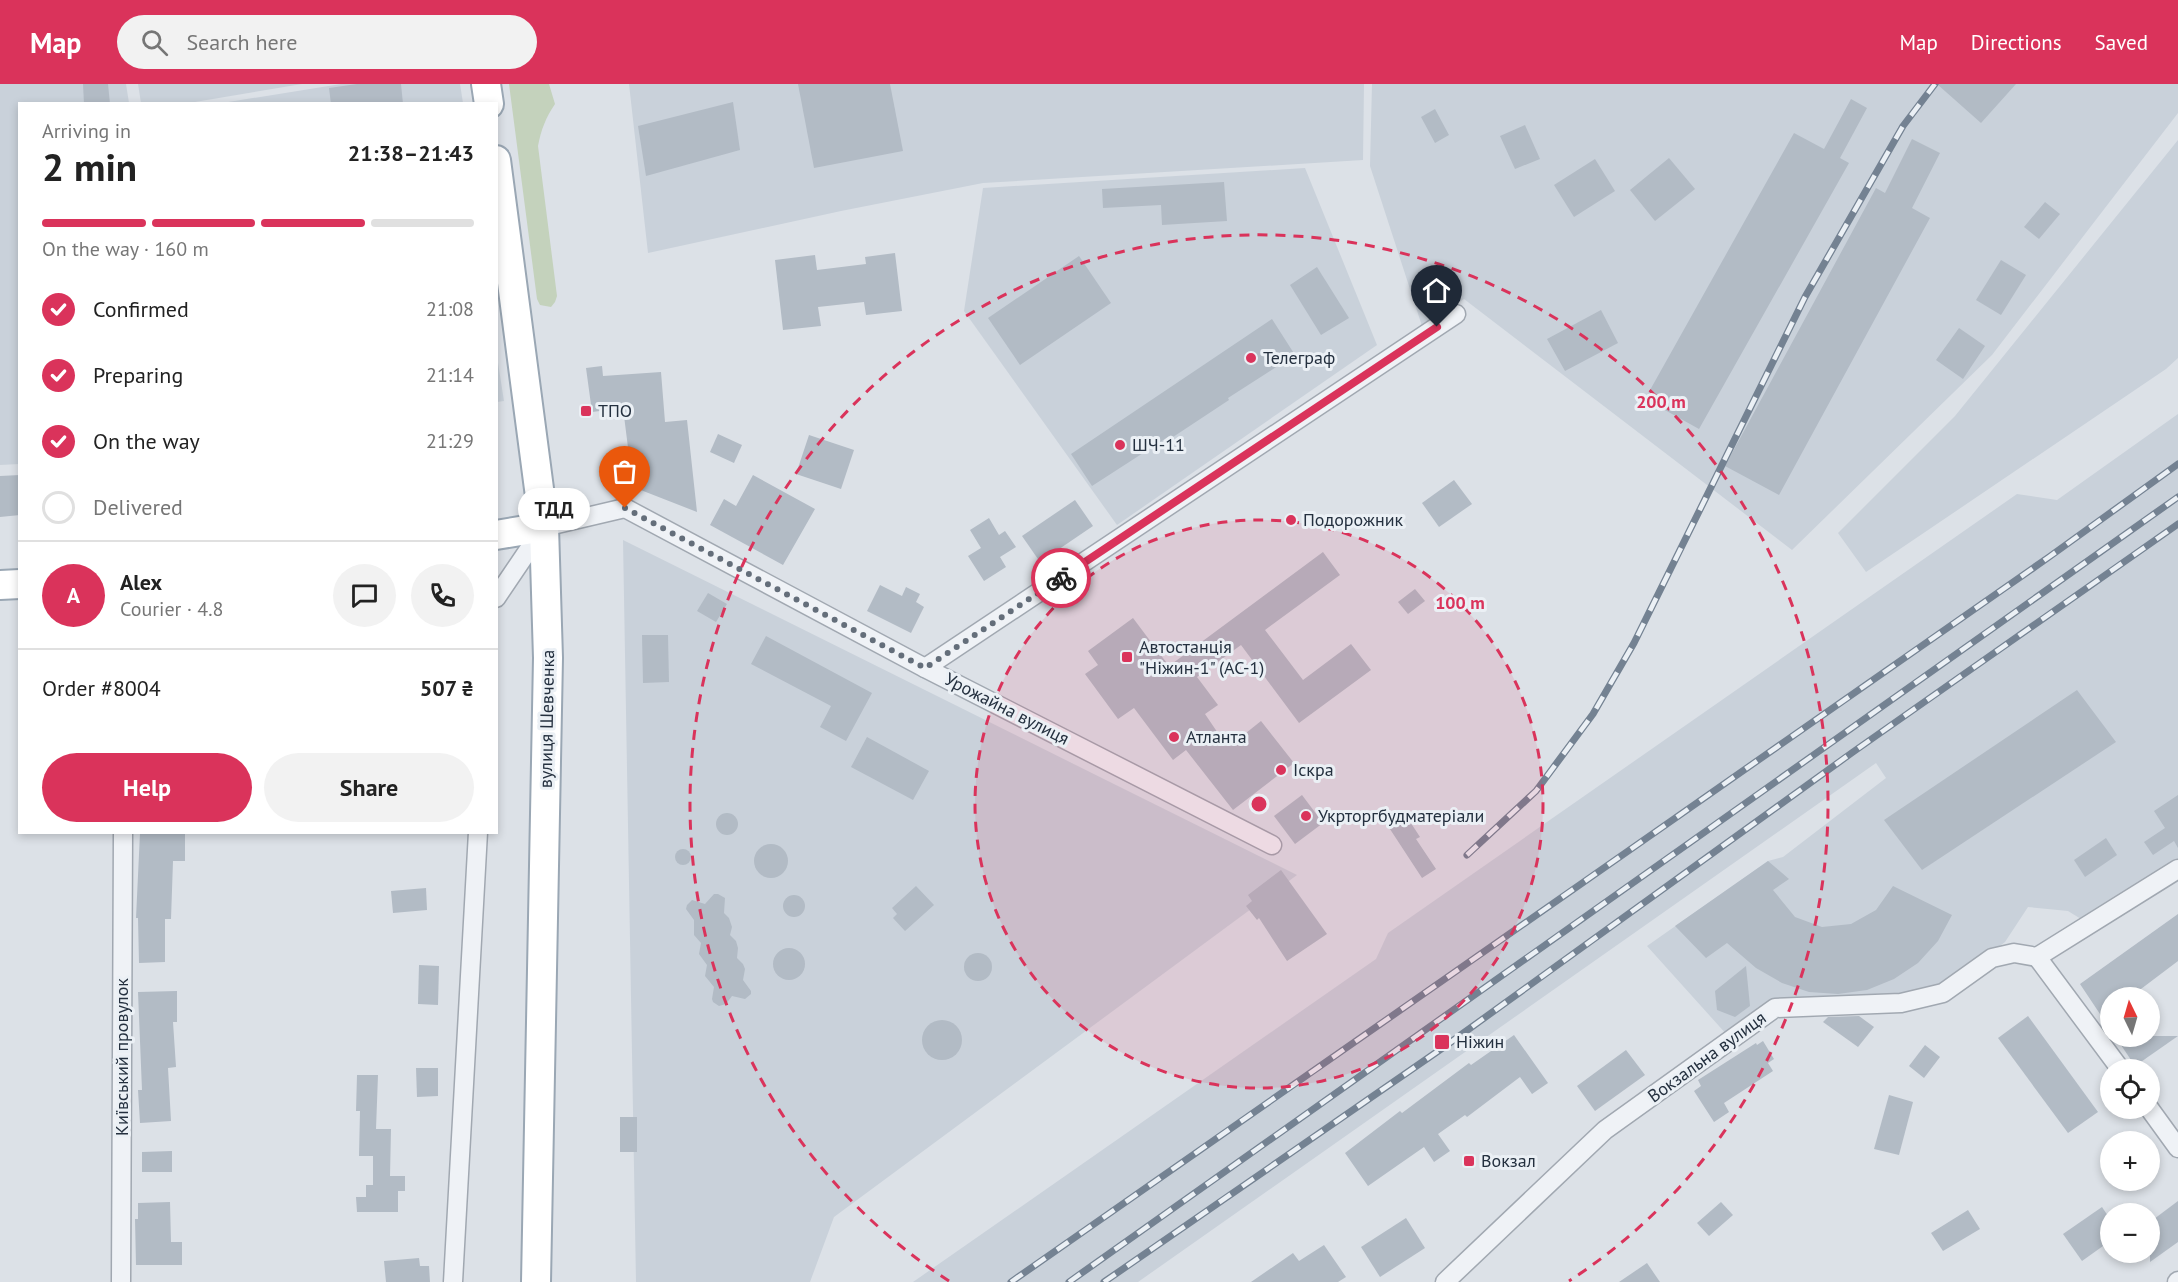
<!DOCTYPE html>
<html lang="en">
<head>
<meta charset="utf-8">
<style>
  body { margin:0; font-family:"PT Sans",sans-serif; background:#f2f2f2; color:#222; height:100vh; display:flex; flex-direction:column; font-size:22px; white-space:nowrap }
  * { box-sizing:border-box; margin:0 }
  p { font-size:20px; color:#767676 }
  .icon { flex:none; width:33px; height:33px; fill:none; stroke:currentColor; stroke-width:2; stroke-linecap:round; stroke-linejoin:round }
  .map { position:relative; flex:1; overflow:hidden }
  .sheet { position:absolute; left:18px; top:18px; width:480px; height:732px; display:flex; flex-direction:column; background:#fff; border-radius:0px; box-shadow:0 3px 9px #0003 }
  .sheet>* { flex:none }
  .needle { width:39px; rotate:355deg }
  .buttons { position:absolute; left:2100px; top:903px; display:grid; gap:12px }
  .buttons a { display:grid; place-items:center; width:60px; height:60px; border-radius:50%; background:#fff; box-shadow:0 3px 9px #0003; font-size:30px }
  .pin { position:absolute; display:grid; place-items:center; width:51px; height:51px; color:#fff; margin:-62px -26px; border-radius:50% 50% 50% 0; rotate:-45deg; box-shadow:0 0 6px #0007 }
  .pin .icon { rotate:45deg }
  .courier { position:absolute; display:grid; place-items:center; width:60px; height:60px; margin:-30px; border:4px solid #da335b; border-radius:50%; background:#fff; color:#222; box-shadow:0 2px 8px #0007 }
  .bubble { position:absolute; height:42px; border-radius:21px; background:#fff; box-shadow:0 3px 9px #0003; font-size:20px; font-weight:700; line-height:42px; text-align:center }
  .summary em { font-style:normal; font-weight:700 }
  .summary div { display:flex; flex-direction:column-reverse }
  .summary { display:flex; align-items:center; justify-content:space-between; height:102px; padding:0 24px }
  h1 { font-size:39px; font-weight:700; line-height:45px }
  .bar { display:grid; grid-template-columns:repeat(4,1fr); gap:9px 6px; align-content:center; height:72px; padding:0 24px }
  .bar i { height:8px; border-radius:4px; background:#e0e0e0 }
  .bar .on { background:#da335b }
  .bar p { grid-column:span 4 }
  .line { display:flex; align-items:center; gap:15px; padding:0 24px; border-top:2px solid #e0e0e0 }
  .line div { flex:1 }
  .round { display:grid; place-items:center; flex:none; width:63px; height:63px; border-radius:32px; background:#f2f2f2 }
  ol { padding:0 24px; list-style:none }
  li { display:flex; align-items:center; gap:18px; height:66px }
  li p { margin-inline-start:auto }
  li .icon { padding:6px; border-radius:50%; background:#da335b; color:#fff; stroke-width:4 }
  li:last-child { color:#767676 }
  li i { width:33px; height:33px; border:3px solid #e0e0e0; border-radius:50% }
  .button { display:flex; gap:12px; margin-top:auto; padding:12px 24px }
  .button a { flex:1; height:69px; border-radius:36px; background:#da335b; color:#fff; font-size:24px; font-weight:700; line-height:69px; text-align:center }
  .button a+a { background:#f2f2f2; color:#222 }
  header { display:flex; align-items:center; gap:36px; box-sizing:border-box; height:84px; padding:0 30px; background:#da335b; color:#fff }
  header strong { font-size:28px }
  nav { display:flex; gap:33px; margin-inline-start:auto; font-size:21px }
  .search { width:420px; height:54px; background:#f2f2f2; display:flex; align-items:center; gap:15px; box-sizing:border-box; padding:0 21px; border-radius:33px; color:#767676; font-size:22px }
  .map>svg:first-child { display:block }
  .built { fill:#c9d1da }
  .green { fill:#c4d2bc }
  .building { fill:#b2bbc5 }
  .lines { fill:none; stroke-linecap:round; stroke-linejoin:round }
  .minor-casing { stroke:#a1a8b1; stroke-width:21 }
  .primary-casing { stroke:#9aa7b4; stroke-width:32 }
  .minor { stroke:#eff2f6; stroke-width:18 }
  .primary { stroke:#fff; stroke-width:28 }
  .rail-casing { stroke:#748292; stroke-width:7 }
  .rail { stroke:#ebf0f5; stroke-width:4.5; stroke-dasharray:14; stroke-linecap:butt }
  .done { stroke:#646e7a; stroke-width:6; stroke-dasharray:0 10.8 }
  .route { stroke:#da335b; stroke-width:8 }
  .ring { fill:none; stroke:#da335b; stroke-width:3; stroke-dasharray:10 8 }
  .poi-dot { fill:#da335b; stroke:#ebf0f5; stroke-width:2 }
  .labels { text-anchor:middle; stroke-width:6; stroke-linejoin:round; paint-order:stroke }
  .poi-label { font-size:18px; fill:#24303f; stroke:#ebf0f5; text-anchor:start }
  .street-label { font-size:18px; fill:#24303f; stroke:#ebf0f5 }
  .centre { fill:#da335b; stroke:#ebf0f5; stroke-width:3 }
  .ring-label { font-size:18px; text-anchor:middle; font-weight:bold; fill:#da335b; stroke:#ebf0f5; stroke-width:6; stroke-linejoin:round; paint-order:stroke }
</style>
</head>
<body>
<header>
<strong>Map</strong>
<div class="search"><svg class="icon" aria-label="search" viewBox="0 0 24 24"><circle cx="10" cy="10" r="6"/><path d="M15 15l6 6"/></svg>Search here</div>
<nav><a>Map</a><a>Directions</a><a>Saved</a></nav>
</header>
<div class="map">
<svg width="2178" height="1198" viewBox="0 0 2178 1198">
  <rect width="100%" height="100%" fill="#dce1e7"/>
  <!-- built -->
  <g class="built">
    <polygon points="0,0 126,0 129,19 20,20 19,380 0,381"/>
    <polygon points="138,0 302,0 183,20 141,19"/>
    <polygon points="341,0 460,0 463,19 216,20"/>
    <polygon points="629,0 1364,0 1363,76 983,99 841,127 648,169"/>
    <polygon points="1372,0 2178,0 2178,29 1992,271 1792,466 1464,215 1422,242 1370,82"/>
    <polygon points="2178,56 2178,274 2166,285 1866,488 1838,449 1955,332"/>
    <polygon points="1305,84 1377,261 1117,441 964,227 983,104"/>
    <polygon points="496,266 504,317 497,318 496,318"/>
    <polygon points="2178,330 2178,775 2081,835 2068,827 2028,823 2005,858 1970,885 1933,905 1884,913 1796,915 1728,952 1647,862 1768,777 1783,773 1886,694 1876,679 1138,1198 913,1198 1376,875 1388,849 2017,410 2057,416"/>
    <polygon points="623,456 1297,791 834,1133 810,1198 636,1198"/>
  </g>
  <!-- green -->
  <path class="green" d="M509 0H549L555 20C546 33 541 46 538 62L557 212 555 218 551 223 540 221 537 215Z"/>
  <!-- building -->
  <g class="building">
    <polygon points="83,0 108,0 110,20 84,20"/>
    <polygon points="357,0 401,0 403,20 331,20 329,4"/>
    <polygon points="798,0 890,0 903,67 814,84"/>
    <polygon points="1937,0 2016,0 1981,39"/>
    <polygon points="1851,15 1867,24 1840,74 1849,79 1699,345 1645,315 1794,49 1824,65"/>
    <polygon points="733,18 740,66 646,92 638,42"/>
    <polygon points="1435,25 1449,51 1435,59 1421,33"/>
    <polygon points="1525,41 1540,75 1515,85 1500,52"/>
    <polygon points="1912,55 1940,69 1912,124 1930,134 1779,411 1725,382 1876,104 1885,109"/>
    <polygon points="1669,74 1695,105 1655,137 1630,106"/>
    <polygon points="1595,75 1615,107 1574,133 1554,101"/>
    <polygon points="1224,98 1227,137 1162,141 1161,121 1103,124 1102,105"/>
    <polygon points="2045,118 2060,130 2039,155 2024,143"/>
    <polygon points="895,169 902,227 866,231 864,218 818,223 821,242 783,246 775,176 815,171 817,186 866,180 865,173"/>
    <polygon points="1079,172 1111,219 1020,281 988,234"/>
    <polygon points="2001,176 2026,191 2001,231 1976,216"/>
    <polygon points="1317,183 1349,234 1321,251 1290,201"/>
    <polygon points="1601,226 1618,259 1565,287 1547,255"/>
    <polygon points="1272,235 1295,271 1228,314 1229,316 1173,353 1171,351 1092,402 1071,370"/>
    <polygon points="1959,244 1985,262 1963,295 1936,276"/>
    <polygon points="602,282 603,292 661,288 665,338 687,336 697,428 633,403 623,324 592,328 586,284"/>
    <polygon points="718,350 742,361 734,379 710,368"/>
    <polygon points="809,351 854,366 841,405 796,390"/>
    <polygon points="20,391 20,431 0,433 0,392"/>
    <polygon points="753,391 815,425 783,481 710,441 724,415 736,422"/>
    <polygon points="1454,396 1472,420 1439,443 1422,419"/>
    <polygon points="1075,416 1093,442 1040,478 1022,452"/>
    <polygon points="989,434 999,451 1005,447 1016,463 1000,473 1006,483 984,497 968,472 981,464 970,446"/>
    <polygon points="1323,468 1340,491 1265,546 1303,596 1351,560 1371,586 1299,639 1241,561 1197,593 1218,621 1205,630 1224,658 1232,652 1236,657 1261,637 1294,679 1233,726 1186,666 1173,676 1134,624 1118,635 1085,590 1098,581 1088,567 1133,534 1169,582"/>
    <polygon points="880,501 902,512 906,503 920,510 916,518 924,523 911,549 867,527"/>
    <polygon points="1415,505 1425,517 1408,530 1398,518"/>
    <polygon points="708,509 727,520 716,538 697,527"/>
    <polygon points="642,551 668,551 669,598 643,599"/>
    <polygon points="766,552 872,609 846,657 820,643 831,622 751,580"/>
    <polygon points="2077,606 2116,658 1922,786 1884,736"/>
    <polygon points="867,653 929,687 913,716 851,683"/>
    <polygon points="1302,711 1323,739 1295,760 1274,732"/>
    <polygon points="2178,711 2178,764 2174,757 2153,771 2144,758 2165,744 2154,727"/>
    <polygon points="1403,727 1420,753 1416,755 1436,785 1422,794 1386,739"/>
    <circle cx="727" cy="740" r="11"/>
    <polygon points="185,748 185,777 173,777 171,835 165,835 165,878 139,879 138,834 136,834 140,749"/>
    <polygon points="2106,754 2117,771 2085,793 2074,776"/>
    <circle cx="771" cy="777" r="17"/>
    <circle cx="683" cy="773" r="8"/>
    <polygon points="1768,777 1789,795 1773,806 1795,833 1822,843 1851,840 1876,826 1893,802 1952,831 1938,857 1918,879 1894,895 1867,906 1838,910 1809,908 1782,899 1756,884 1727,859 1706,874 1675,842"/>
    <polygon points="1281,786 1327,850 1287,877 1259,834 1257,836 1246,822 1252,817 1248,811"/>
    <polygon points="916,802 934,821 905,847 893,834 897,830 892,824"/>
    <polygon points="426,804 427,826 393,829 391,807"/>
    <polygon points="714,810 718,810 725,814 724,829 729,834 732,843 730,851 736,857 738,864 737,874 743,880 745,885 743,896 751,907 751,910 745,915 732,912 726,920 719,922 713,918 712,915 714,903 705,892 707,881 699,870 701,859 694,851 694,836 686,825 687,821 692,816 705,820"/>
    <circle cx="794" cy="822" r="11"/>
    <polygon points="2178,830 2178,877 2129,914 2110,914 2110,945 2080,900"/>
    <circle cx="789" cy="880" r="16"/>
    <circle cx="978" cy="883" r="14"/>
    <polygon points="419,881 439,882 438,921 418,920"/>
    <polygon points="1746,882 1750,922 1735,933 1717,926 1715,907"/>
    <polygon points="177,907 177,938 173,938 176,983 168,984 171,1037 140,1039 138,1006 142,1006 138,908"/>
    <polygon points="1859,932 1874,943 1858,963 1823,938 1828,933"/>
    <polygon points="2028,932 2098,1028 2068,1049 1998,954"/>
    <circle cx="942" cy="956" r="20"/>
    <polygon points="1514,951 1548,999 1532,1010 1520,993 1467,1033 1465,1031 1438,1050 1450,1067 1434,1078 1424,1063 1368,1102 1345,1069 1400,1027 1402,1029 1469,979 1471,981"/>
    <polygon points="2115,952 2178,952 2135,982"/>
    <polygon points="1763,957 1774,975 1768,979 1773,987 1724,1019 1729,1028 1714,1038 1694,1007 1701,1002 1698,996 1756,959 1757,961"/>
    <polygon points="1925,961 1940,973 1924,994 1909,982"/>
    <polygon points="1626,966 1645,991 1595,1027 1577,1002"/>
    <polygon points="416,984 438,984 438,1012 417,1013"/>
    <polygon points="357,991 378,991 376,1045 391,1045 390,1092 405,1092 405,1107 398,1107 398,1128 357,1128 356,1113 366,1113 366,1101 373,1101 373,1072 359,1072 360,1027 356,1027"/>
    <polygon points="1889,1011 1913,1018 1899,1071 1874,1065"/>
    <rect x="620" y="1033" width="17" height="35"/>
    <polygon points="172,1067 172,1088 142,1088 142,1068"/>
    <polygon points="2178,1117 2178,1158 2150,1178 2150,1138"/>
    <polygon points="170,1118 171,1158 182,1158 182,1181 136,1181 135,1135 138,1135 138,1119"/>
    <polygon points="1721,1118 1733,1131 1709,1152 1697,1139"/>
    <polygon points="2102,1123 2110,1135 2110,1157 2082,1177 2063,1150"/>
    <polygon points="1968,1126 1980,1145 1943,1167 1931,1149"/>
    <polygon points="1406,1134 1425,1164 1380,1193 1361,1163"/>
    <polygon points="1324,1161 1346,1193 1338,1198 1251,1198 1293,1169 1299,1177"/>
    <polygon points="419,1174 420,1182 429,1182 430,1198 386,1198 384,1177"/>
    <polygon points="1647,1179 1660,1198 1619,1198"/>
  </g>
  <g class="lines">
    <defs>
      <g id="minor">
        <polyline points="496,514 544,443 625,424 925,584 1272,761"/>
        <polyline points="925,584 1456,230"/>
        <polyline points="2037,873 2121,986"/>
        <polyline points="2149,1024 2178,1064"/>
        <polyline points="121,1198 123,748"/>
        <polyline points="453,1198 478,748"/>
        <polyline points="1445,1198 1605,1046 1775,924 1901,919 1943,909 1992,874 2014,869 2037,873 2178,785"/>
        <polyline points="2177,1198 2178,1197"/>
      </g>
      <g id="primary">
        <polyline points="486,0 489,20"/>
        <polyline points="496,76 544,443 548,574 536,1198"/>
        <polyline points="496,451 544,443"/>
        <polyline points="0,501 20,500"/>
      </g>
    </defs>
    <!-- minor casing -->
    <use href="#minor" class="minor-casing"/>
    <!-- primary casing -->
    <use href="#primary" class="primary-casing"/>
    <!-- minor -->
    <use href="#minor" class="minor"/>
    <!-- primary -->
    <use href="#primary" class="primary"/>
    <defs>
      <g id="rail">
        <polyline points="1467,771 1536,707 1593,630 1634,559 1805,213 1903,42 1935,0"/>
        <polyline points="1011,1198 2049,473 2178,380"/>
        <polyline points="1069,1198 2178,413"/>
        <polyline points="1104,1198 1444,963 1853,668 2178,440"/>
      </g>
    </defs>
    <!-- rail casing -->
    <use href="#rail" class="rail-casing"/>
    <!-- rail -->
    <use href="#rail" class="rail"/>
  </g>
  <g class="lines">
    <!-- done -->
    <polyline class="done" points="625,424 925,584 1061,494"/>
    <!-- route -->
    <polyline class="route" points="1061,494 1437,243"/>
  </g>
  <!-- distance rings -->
  <circle cx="1259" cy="720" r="284" fill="#da335b" fill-opacity=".12"/>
  <g class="ring">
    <circle cx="1259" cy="720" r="284"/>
    <path d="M949 1197A569 569 0 1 1 1569 1197"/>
  </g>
  <!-- markers -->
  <g class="poi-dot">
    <circle cx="1251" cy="274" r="6"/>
    <rect x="580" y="321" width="12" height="12" rx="3"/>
    <circle cx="1120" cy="361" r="6"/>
    <circle cx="1291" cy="436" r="6"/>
    <rect x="1121" y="567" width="12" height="12" rx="3"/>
    <circle cx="1174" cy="653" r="6"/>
    <circle cx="1281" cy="686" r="6"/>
    <circle cx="1306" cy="732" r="6"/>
    <rect x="1434" y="950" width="16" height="16" rx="3"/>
    <rect x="1463" y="1071" width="12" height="12" rx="3"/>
  </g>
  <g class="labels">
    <!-- poi labels -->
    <g class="poi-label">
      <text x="1263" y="280">Телеграф</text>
      <text x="598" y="333">ТПО</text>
      <text x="1132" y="367">ШЧ-11</text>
      <text x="1303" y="442">Подорожник</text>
      <text x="1139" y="569">Автостанція<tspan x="1139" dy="21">"Ніжин-1" (АС-1)</tspan></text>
      <text x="1186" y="659">Атланта</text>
      <text x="1293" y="692">Іскра</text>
      <text x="1318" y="738">Укрторгбудматеріали</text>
      <text x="1456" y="964">Ніжин</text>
      <text x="1481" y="1083">Вокзал</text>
    </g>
    <!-- street labels -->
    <g class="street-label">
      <text transform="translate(1007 625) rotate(27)" y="6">Урожайна вулиця</text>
      <text transform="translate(547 635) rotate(-89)" y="6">вулиця Шевченка</text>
      <text transform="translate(122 973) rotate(-90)" y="6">Київський провулок</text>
      <text transform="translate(1707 973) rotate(-36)" y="6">Вокзальна вулиця</text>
    </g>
  </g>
  <circle cx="1259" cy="720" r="9" class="centre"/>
  <g class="ring-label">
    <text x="1661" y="324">200 m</text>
    <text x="1460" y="525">100 m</text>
  </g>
</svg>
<div class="buttons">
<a><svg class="needle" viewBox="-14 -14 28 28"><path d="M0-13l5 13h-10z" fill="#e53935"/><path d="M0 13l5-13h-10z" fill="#767676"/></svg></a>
<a><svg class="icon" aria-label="locate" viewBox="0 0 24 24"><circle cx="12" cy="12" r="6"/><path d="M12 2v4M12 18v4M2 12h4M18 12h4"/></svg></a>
<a>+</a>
<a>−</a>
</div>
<div class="pin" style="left:625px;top:424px;background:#ea580c"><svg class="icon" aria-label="bag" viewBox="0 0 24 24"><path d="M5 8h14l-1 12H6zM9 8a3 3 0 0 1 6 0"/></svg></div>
<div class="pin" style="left:1437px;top:243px;background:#1f2937"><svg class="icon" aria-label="home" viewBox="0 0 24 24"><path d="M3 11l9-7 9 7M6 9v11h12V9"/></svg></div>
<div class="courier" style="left:1061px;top:494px"><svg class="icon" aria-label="bike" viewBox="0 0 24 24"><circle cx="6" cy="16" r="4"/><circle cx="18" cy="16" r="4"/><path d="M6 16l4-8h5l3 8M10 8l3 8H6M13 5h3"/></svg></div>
<div class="bubble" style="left:518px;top:404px;width:72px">ТДД</div>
<section class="sheet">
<div class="summary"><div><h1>2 min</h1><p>Arriving in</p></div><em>21:38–21:43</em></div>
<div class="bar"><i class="on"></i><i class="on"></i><i class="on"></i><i></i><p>On the way · 160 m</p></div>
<ol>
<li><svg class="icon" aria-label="check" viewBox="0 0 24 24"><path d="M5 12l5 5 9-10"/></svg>Confirmed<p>21:08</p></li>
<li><svg class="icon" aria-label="check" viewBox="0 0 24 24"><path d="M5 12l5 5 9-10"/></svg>Preparing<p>21:14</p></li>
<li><svg class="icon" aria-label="check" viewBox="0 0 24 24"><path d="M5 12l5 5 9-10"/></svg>On the way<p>21:29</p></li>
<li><i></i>Delivered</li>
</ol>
<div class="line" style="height:108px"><b class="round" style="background:#da335b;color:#fff">A</b><div><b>Alex</b><p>Courier · 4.8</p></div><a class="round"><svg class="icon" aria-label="chat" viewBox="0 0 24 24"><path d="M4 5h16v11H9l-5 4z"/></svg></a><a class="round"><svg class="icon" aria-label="phone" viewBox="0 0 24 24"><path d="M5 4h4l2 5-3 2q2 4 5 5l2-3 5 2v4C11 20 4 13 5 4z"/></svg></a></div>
<div class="line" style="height:78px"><div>Order #8004</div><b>507 ₴</b></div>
<div class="button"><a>Help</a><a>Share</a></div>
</section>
</div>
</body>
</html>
